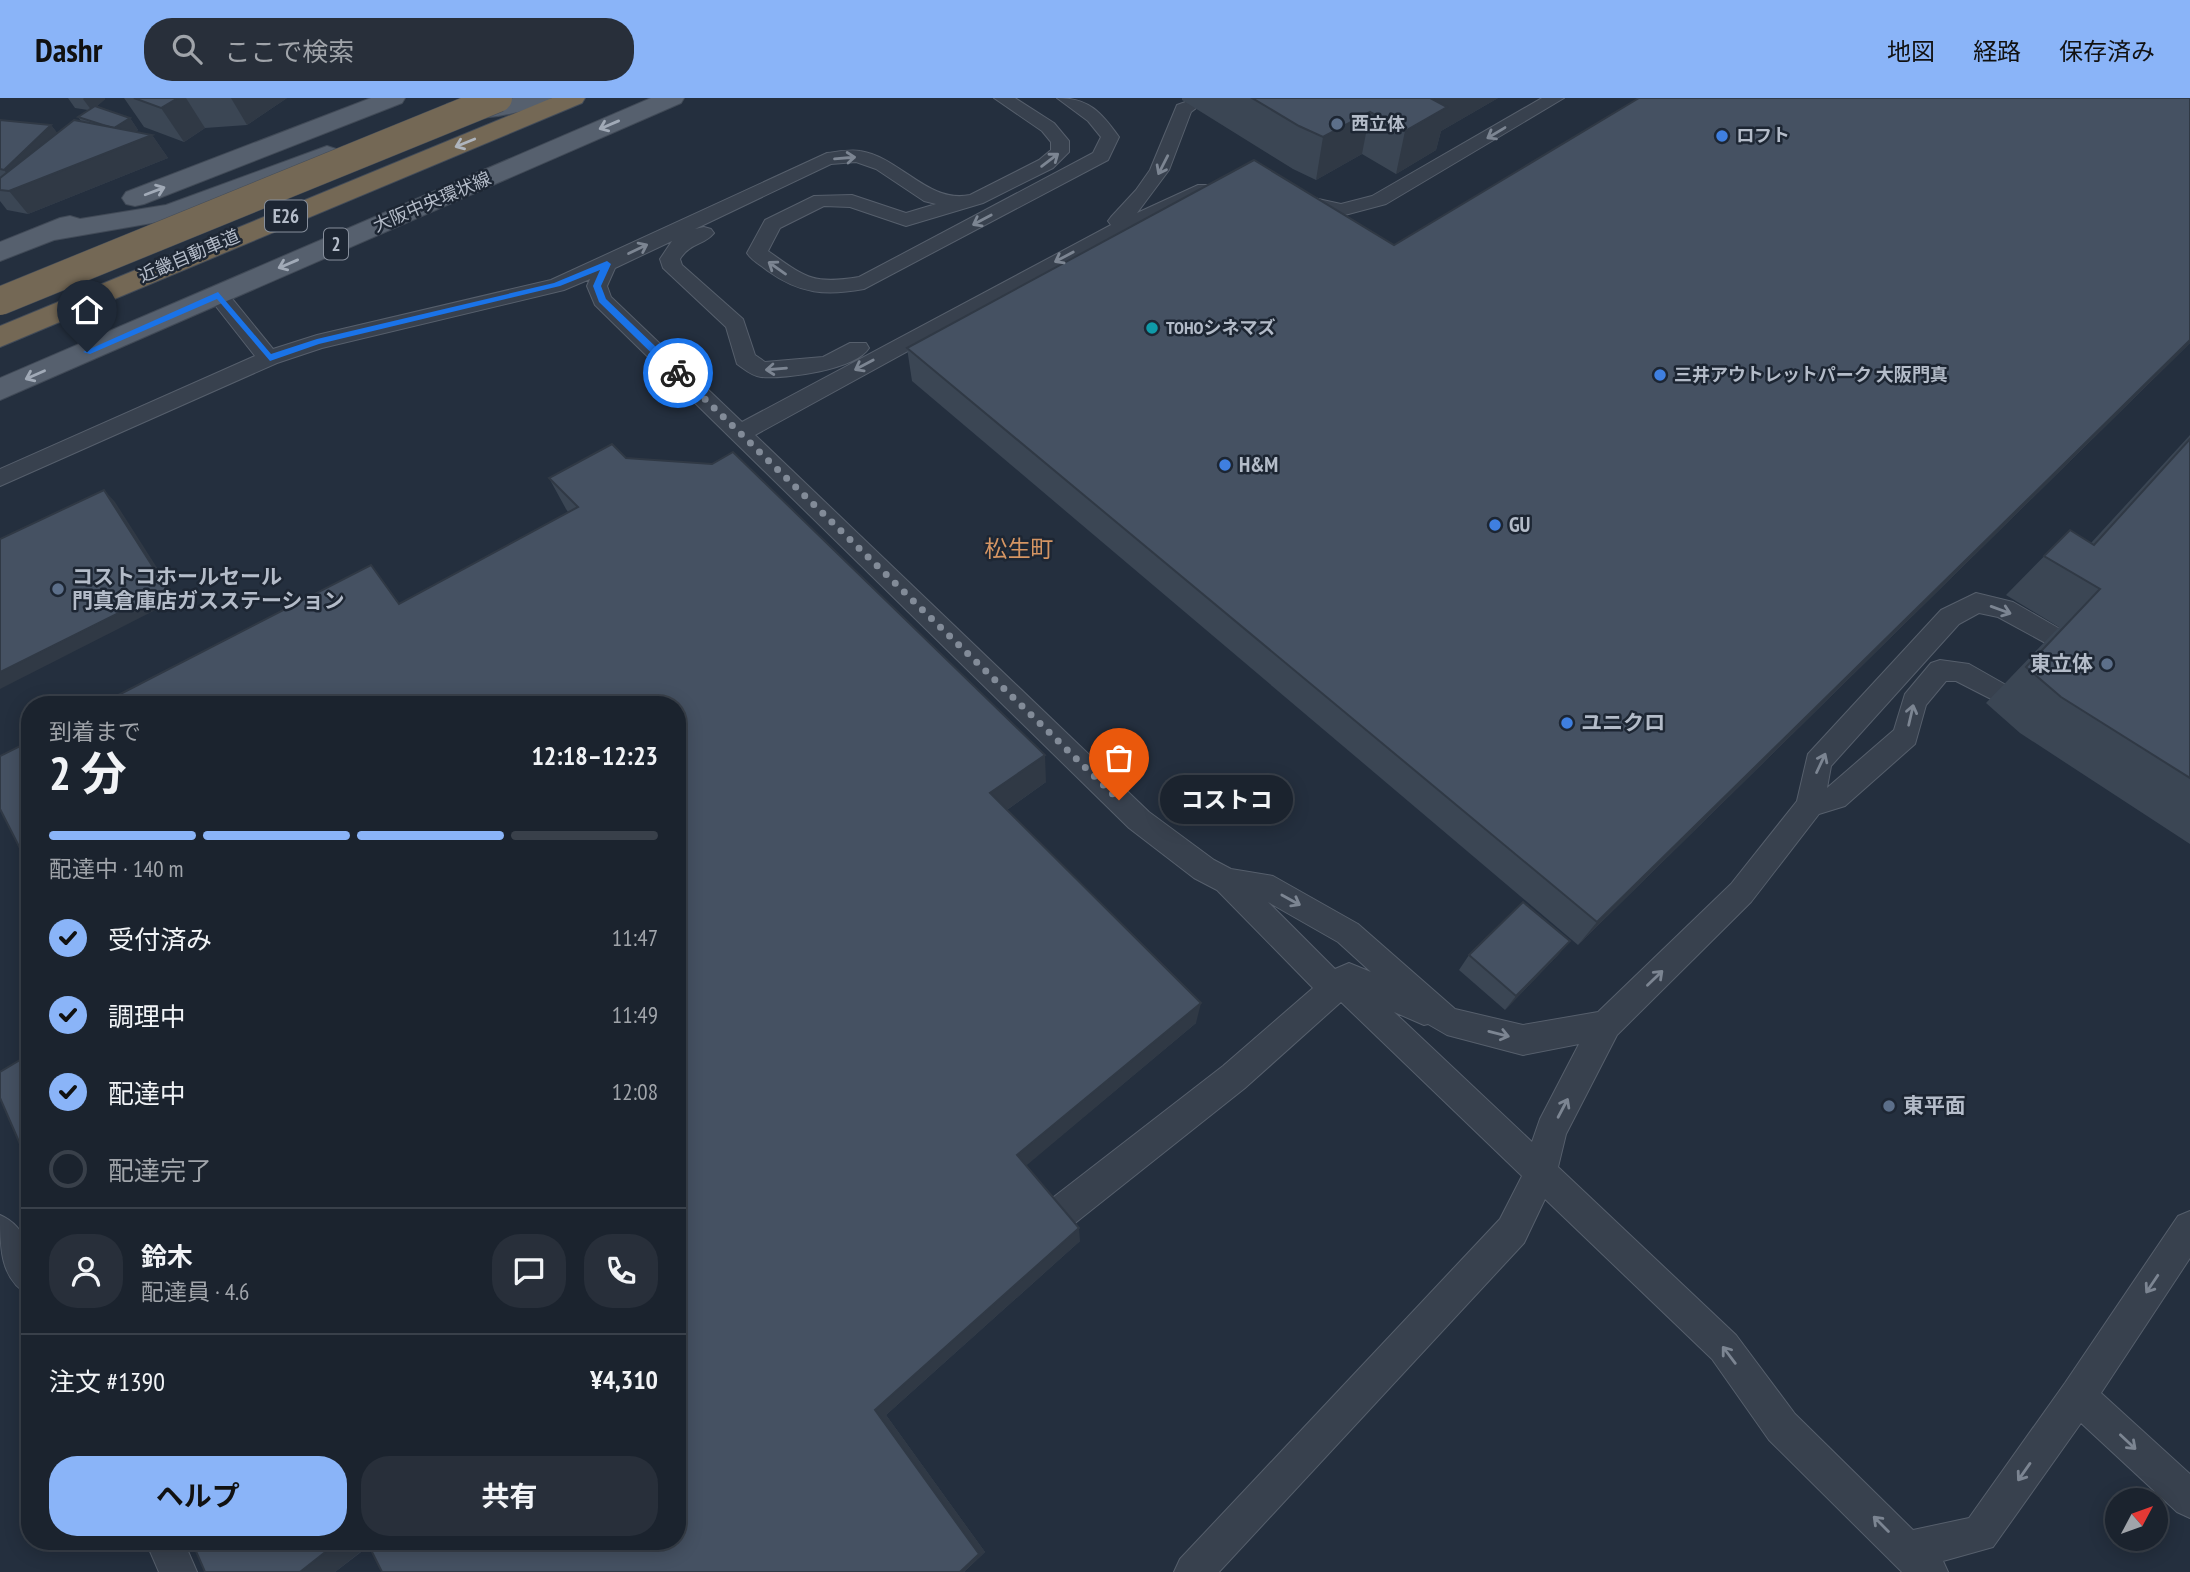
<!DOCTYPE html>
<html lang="ja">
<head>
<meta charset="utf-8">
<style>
  body { margin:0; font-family:"PT Sans Narrow","Noto Sans JP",sans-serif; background:#282f3a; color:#f1f3f6; height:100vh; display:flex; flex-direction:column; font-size:26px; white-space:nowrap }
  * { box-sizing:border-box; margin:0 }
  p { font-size:23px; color:#a0a4aa }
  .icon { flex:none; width:38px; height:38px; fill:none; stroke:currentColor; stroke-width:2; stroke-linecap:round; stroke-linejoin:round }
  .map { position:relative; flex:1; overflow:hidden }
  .sheet { position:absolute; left:21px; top:598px; width:665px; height:854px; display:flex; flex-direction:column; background:#1b232e; border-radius:28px; box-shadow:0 4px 18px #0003,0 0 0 2px #39404a }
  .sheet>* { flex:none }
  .needle { width:46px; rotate:49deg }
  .fabs { position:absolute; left:2105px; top:1390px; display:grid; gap:14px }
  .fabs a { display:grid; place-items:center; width:63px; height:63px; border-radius:50%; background:#1b232e; box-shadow:0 4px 18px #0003,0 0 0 2px #39404a; font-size:35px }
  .pin { position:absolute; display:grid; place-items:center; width:60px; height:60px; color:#fff; margin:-72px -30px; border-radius:50% 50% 50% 0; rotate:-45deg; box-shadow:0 0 7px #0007 }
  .pin .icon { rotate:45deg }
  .courier { position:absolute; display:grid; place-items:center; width:70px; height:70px; margin:-35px; border:5px solid #1a73e8; border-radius:50%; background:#fff; color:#222; box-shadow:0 2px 9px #0007 }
  .bubble { position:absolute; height:49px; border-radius:24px; background:#1b232e; box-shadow:0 4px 18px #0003,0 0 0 2px #39404a; font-size:23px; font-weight:700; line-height:49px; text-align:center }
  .summary em { font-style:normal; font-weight:700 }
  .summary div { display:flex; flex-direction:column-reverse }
  .summary { display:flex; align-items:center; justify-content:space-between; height:119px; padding:0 28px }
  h1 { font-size:46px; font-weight:700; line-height:52px }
  .bar { display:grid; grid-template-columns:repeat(4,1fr); gap:10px 7px; align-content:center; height:84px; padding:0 28px }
  .bar i { height:9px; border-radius:5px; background:#39404a }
  .bar .selected { background:#8ab4f8 }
  .bar p { grid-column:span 4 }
  .line { display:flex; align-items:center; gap:18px; padding:0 28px; border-top:2px solid #39404a }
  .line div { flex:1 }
  .round { display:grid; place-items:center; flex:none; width:74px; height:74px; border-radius:28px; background:#282f3a }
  ol { padding:0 28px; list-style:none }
  li { display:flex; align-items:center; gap:21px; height:77px }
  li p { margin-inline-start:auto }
  li .icon { padding:7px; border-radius:50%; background:#8ab4f8; color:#111; stroke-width:4 }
  li:last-child { color:#a0a4aa }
  li i { width:38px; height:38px; border:4px solid #39404a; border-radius:50% }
  .button { display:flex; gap:14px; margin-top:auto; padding:14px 28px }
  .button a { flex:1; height:80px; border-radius:28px; background:#8ab4f8; color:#111; font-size:28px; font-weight:700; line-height:80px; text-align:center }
  .button a+a { background:#282f3a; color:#f1f3f6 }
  header { display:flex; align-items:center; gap:42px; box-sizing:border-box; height:98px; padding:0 35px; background:#8ab4f8; color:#111 }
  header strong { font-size:33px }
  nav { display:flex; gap:38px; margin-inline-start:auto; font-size:24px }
  .search { width:490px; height:63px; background:#282f3a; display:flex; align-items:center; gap:18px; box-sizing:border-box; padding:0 24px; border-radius:28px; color:#a0a4aa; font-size:26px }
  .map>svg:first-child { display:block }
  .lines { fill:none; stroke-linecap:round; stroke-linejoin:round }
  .lane-casing { stroke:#565f6c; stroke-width:2 }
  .primary-casing { stroke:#414a57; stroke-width:2 }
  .highway-casing { stroke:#434c59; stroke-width:2 }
  .lane { fill:#38414e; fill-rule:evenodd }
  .primary { fill:#56606e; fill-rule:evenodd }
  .highway { fill:#746855; fill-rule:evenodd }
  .highway-bridge-casing { stroke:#434c59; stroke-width:29; stroke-linecap:butt }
  .highway-bridge { stroke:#746855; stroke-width:28 }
  .wall { fill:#3b4654 }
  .shaded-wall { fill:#303945 }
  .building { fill:#455162; stroke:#303945; stroke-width:2 }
  .oneway { stroke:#a1aab7 }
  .oneway2 { stroke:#7c8592 }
  .oneway3 { stroke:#aeb4bd }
  .route { fill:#1a73e8 }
  .done { stroke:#828b98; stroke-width:7; stroke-dasharray:0 12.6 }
  .service-dot { fill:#5c6f8a; stroke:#1d2633; stroke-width:2.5 }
  .shop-dot { fill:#3f7fe0; stroke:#1d2633; stroke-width:2.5 }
  .culture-dot { fill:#0f9aa8; stroke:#1d2633; stroke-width:2.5 }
  .labels { text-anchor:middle; stroke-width:5; stroke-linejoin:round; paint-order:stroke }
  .far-poi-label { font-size:18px; font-weight:bold; fill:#b4bcc9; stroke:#1d2633; text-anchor:start }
  .far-street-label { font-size:18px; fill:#b4bcc9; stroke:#1d2633 }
  .shield { fill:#1d2633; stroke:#878f9c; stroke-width:2 }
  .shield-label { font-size:19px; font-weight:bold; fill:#b4bcc9 }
  .poi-label { font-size:21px; font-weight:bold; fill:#b4bcc9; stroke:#1d2633; text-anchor:start }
  .neighbourhood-label { font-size:23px; fill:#d59563; stroke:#1d2633 }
</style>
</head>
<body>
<header>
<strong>Dashr</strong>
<div class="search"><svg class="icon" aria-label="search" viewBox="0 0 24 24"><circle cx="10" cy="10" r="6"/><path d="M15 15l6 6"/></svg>ここで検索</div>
<nav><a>地図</a><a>経路</a><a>保存済み</a></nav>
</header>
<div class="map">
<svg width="2190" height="1474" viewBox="0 0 2190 1474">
  <rect width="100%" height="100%" fill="#242f3e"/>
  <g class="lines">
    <defs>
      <g id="lane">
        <path d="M994 0H1015L1054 25 1069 43V54L1053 70 983 105 906 128 850 109 824 108 780 130 768 153C805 179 812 187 859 179L1093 55 1101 39 1088 23 1057 0C1089 0 1101 14 1119 39L1108 62 864 191C826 198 800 196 768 173 761 167 752 163 747 155L765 122 814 98 852 97 906 115 936 106 924 103 876 71 856 64 831 66 695 131 704 129 711 131 714 135C703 148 691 144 680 161L682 167 743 221 755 257 765 264 823 259 850 245H866L869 250C855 272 786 281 761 279 752 278 744 271 737 266L726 229 663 170 660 161 672 143 615 170 607 188 611 199 742 324 1111 127 1108 123 1111 119 1136 92 1150 72 1177 7 1191 2 1197 3 1200 7 1191 14 1169 72 1137 115 1198 87H1212L1215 91 1212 95 1110 142 755 337 1149 714 1214 762 1231 771 1273 778 1358 826 1455 911 1523 927 1598 914 1731 786 1797 703 1808 656 1941 512 1976 495 2013 504 2060 531 2064 538 2060 545 2051 548 1998 519 1979 515 1959 526 1831 668 1827 690 1894 632 1905 596 1931 565 1940 562 1969 566 2006 587 2010 594 2006 601 1997 604 1956 583H1946L1926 607 1915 646 1845 708 1819 716 1751 804 1617 937 1566 1036 1558 1069 1736 1237 1795 1316 1913 1432 1969 1420 2065 1285 2178 1118 2190 1113V1160L2101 1295 2190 1376V1420L2177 1414 2081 1325 1993 1449 1943 1463 1948 1474H1902L1769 1342 1712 1261 1545 1101 1524 1145 1219 1474H1174L1180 1461 1500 1121 1522 1078 1341 904 1245 990 1070 1129 1058 1134 1046 1129 1041 1117 1046 1105 1223 968 1313 890 1217 792 1194 780 1129 730 595 207 587 188 590 181 564 192 322 250 277 265 0 388V371L255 258 211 202 208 197 211 192H225L273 251 317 237 551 182 827 55C837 54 850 51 860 53 900 59 928 106 970 97L1039 62 1051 52V44L1042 33ZM1268 804 1338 844 1371 874 1349 865 1335 871ZM1394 914 1424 927 1428 926 1447 937 1523 957 1579 946 1540 1021 1532 1044Z"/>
        <polygon points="1542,0 1564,0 1386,106 1341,118 1293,107 1290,103 1300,97 1341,106 1372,98"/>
        <path d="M0 1117C34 1132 30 1166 30 1197 0 1183 0 1148 0 1117Z"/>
        <polygon points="146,1444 184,1444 197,1474 159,1474"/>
      </g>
      <g id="primary">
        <polygon points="371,0 405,0 402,5 144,106 135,108 126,106 122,100 126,94"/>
        <path d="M513 0H551L548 5C514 16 483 25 447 16L444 11 447 6C470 0 488 7 513 0Z"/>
        <polygon points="651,0 684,0 681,5 0,302 0,280"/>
        <polygon points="327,48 336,51 340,56 336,61 181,120 54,142 0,163 0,144 60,120 70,118 80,121 166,107"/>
      </g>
      <polygon id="highway" points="552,0 585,0 582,5 0,249 0,228"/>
    </defs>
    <!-- lane casing -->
    <use href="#lane" class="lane-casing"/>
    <!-- primary casing -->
    <use href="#primary" class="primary-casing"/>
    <!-- highway casing -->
    <use href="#highway" class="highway-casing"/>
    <!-- lane -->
    <use href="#lane" class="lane"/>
    <!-- primary -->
    <use href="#primary" class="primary"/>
    <!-- highway -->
    <use href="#highway" class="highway"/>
    <defs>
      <polyline id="highway-bridge" points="0,203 498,0"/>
    </defs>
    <!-- highway-bridge casing -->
    <use href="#highway-bridge" class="highway-bridge-casing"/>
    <!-- highway-bridge -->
    <use href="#highway-bridge" class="highway-bridge"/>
  </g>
  <!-- wall -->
  <g class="wall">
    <polygon points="68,0 104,0 105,1 97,8 130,20 138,32 135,34 152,37 168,60 28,116 7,112 0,103 0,22 51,27 57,35 81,23 78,19 88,12 75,10"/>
    <polygon points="124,0 287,0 247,27 205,30 184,44 144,29"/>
    <polygon points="1182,0 1498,0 1441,33 1436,52 1396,76 1362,56 1316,82 1293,71 1182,2"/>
    <polygon points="2190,0 2190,245 1578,847 912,283 907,250"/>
    <polygon points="2190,337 2190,746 2020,635 1986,605 2059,529 2006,497 2070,432 2091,445"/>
    <polygon points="626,360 1046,684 1007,712 1196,925 1026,1067 1080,1143 886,1317 985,1454 964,1474 382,1474 369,1448 335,1474 205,1474 99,607 400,506 568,414 566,411 549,380"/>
    <polygon points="1570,843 1557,858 1505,912 1459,872 1469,857"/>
  </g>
  <!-- shaded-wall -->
  <g class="shaded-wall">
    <polygon points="84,0 104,0 105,1 92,13 83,1"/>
    <polygon points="178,0 186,0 205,30 184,44 161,10"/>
    <polygon points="231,0 287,0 247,27"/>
    <polygon points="1434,0 1498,0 1441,33 1436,52 1396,76 1405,33"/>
    <polygon points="1370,14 1362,56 1316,82 1323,39"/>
    <polygon points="130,20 138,32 121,43 112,31"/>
    <polygon points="51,27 69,50 152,37 168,60 28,116 9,93 18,90 4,72"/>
    <polygon points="2190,242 2190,245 1578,847 1597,824"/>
    <polygon points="104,392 115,404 177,501 0,591 0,574"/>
    <polygon points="1045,657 1046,684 994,721 990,695"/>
    <polygon points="1570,843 1557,858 1505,912 1516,898"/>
    <polygon points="1201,905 1196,925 1021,1072 1017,1057"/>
    <polygon points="1079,1130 1080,1143 886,1317 985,1454 964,1474 960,1474 875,1312"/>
    <polygon points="338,1444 373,1444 335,1474 300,1474"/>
  </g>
  <!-- building -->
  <g class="building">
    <polygon points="134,0 178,0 161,10"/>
    <polygon points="1252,0 1434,0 1432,1 1447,9 1405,33 1370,14 1323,39 1299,28"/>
    <polygon points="1639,0 2190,0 2190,242 1597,824 907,250 1254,62 1394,147"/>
    <polygon points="95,8 130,20 114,30 103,27 78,19"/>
    <polygon points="0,22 51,27 4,72 0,71"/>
    <polygon points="74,22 152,37 9,93 0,92 0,80"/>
    <polygon points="2190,341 2190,680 2061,599 2026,569 2100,491 2044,458 2070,432 2094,447"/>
    <polygon points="612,346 626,360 712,366 733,354 1045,657 990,695 1201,905 1017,1057 1079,1130 875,1312 979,1456 960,1474 382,1474 367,1444 677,1444 677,607 99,607 371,467 399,506 578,409 549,380"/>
    <polygon points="104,392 167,491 0,574 0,441"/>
    <polygon points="30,643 30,770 0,711 0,658"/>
    <polygon points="1523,804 1570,843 1516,898 1469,857"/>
    <polygon points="30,956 30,1069 0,1000 0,974"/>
    <polygon points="192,1444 338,1444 300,1474 205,1474"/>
  </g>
  <!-- one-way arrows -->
  <defs><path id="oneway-shaft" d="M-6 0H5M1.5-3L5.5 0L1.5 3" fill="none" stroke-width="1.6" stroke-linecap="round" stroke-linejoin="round" transform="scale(1.75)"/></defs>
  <g class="oneway">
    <use href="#oneway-shaft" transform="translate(609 27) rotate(157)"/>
    <use href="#oneway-shaft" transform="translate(155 93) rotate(-21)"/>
    <use href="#oneway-shaft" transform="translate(288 166) rotate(157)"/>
    <use href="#oneway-shaft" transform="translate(35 277) rotate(156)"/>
  </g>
  <g class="oneway2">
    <use href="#oneway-shaft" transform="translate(1496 35) rotate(149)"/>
    <use href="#oneway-shaft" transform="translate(845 60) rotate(-5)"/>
    <use href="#oneway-shaft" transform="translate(1050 62) rotate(-37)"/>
    <use href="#oneway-shaft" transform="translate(1163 67) rotate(117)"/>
    <use href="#oneway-shaft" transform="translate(982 122) rotate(152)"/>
    <use href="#oneway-shaft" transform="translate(638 151) rotate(-26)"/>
    <use href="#oneway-shaft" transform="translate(1064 159) rotate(152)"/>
    <use href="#oneway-shaft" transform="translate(777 170) rotate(-145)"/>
    <use href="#oneway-shaft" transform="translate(864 267) rotate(152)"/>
    <use href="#oneway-shaft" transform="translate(776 271) rotate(175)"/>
    <use href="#oneway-shaft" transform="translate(2001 512) rotate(20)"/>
    <use href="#oneway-shaft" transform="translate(1911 617) rotate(-77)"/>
    <use href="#oneway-shaft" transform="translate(1821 665) rotate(-65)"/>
    <use href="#oneway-shaft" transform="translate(1291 802) rotate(29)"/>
    <use href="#oneway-shaft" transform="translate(1655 880) rotate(-44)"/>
    <use href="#oneway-shaft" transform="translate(1499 936) rotate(14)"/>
    <use href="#oneway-shaft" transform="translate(1563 1010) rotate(-62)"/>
    <use href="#oneway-shaft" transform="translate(2152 1186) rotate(124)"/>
    <use href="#oneway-shaft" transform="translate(1729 1257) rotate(-127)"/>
    <use href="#oneway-shaft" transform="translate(2128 1344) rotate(43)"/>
    <use href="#oneway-shaft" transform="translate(2024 1374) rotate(125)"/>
    <use href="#oneway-shaft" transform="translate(1881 1426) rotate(-135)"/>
  </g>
  <use class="oneway3" href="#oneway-shaft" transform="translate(465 45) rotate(158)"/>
  <!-- route -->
  <polygon class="route" points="607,163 611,166 601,188 606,201 681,273 681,277 674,277 599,204 593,188 600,172 560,188 319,246 270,263 217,201 90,256 83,254 218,194 271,256 317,241 554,185"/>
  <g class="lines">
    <!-- done -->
    <polyline class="done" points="678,275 1119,702"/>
  </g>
  <!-- markers -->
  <g class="service-dot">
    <circle cx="1337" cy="26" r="7"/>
    <circle cx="58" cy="491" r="7"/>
    <circle cx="2107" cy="566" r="7"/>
    <circle cx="1889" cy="1008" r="7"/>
  </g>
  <g class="shop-dot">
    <circle cx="1722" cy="38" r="7"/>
    <circle cx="1660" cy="277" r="7"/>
    <circle cx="1225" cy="367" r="7"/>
    <circle cx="1495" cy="427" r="7"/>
    <circle cx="1567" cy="625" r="7"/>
  </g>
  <circle class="culture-dot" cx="1152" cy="230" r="7"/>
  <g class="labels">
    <!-- far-poi labels -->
    <g class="far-poi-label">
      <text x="1351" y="32">西立体</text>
      <text x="1736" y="44">ロフト</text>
      <text x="1166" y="236">TOHOシネマズ</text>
      <text x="1674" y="283">三井アウトレットパーク 大阪門真</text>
    </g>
    <!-- far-street labels -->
    <g class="far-street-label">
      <text transform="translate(432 104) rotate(-23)" y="6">大阪中央環状線</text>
      <text transform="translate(189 158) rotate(-23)" y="6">近畿自動車道</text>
    </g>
    <!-- shield labels -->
    <g class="shield">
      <rect x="265" y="102.5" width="42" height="31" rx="5"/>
      <rect x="324" y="130.5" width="24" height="31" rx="5"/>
    </g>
    <g class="shield-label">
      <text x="286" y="125">E26</text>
      <text x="336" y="153">2</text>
    </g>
    <!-- poi labels -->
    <g class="poi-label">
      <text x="1239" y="374">H&amp;M</text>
      <text x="1509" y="434">GU</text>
      <text x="72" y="486">コストコホールセール<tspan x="72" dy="24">門真倉庫店ガスステーション</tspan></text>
      <text x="2093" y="573" text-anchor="end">東立体</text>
      <text x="1581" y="632">ユニクロ</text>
      <text x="1903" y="1015">東平面</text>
    </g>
    <!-- neighbourhood labels -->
    <g class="neighbourhood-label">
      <text x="1019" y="459">松生町</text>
    </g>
  </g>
</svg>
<div class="fabs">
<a><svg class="needle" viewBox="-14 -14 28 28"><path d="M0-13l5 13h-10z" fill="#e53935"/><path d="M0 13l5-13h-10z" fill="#a0a4aa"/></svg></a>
</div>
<div class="pin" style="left:1119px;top:702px;background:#ea580c"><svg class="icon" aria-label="bag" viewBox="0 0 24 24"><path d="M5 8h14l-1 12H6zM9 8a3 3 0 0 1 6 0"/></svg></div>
<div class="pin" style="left:87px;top:254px;background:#1f2937"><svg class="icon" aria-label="home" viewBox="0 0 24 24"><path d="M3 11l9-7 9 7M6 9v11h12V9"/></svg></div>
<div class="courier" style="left:678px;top:275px"><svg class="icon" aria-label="bike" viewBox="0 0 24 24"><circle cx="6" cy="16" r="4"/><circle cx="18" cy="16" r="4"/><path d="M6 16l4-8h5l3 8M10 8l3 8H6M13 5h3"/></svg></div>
<div class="bubble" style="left:1160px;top:677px;width:133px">コストコ</div>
<section class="sheet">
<div class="summary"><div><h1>2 分</h1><p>到着まで</p></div><em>12:18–12:23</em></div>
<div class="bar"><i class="selected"></i><i class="selected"></i><i class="selected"></i><i></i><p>配達中 · 140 m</p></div>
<ol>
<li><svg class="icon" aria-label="check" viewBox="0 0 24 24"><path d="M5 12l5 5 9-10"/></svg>受付済み<p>11:47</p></li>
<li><svg class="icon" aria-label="check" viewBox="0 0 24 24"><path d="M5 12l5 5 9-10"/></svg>調理中<p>11:49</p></li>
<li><svg class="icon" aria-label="check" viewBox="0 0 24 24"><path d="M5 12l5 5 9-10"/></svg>配達中<p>12:08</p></li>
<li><i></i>配達完了</li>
</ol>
<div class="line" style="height:126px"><a class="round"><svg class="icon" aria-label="person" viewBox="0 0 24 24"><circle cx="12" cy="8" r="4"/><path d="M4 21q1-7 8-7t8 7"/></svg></a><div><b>鈴木</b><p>配達員 · 4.6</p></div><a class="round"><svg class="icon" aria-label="chat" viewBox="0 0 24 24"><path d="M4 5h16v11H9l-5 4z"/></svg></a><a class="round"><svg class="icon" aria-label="phone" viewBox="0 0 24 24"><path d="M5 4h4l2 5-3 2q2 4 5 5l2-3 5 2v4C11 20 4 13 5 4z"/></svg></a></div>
<div class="line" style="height:91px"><div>注文 #1390</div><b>¥4,310</b></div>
<div class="button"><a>ヘルプ</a><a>共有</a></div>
</section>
</div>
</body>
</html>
